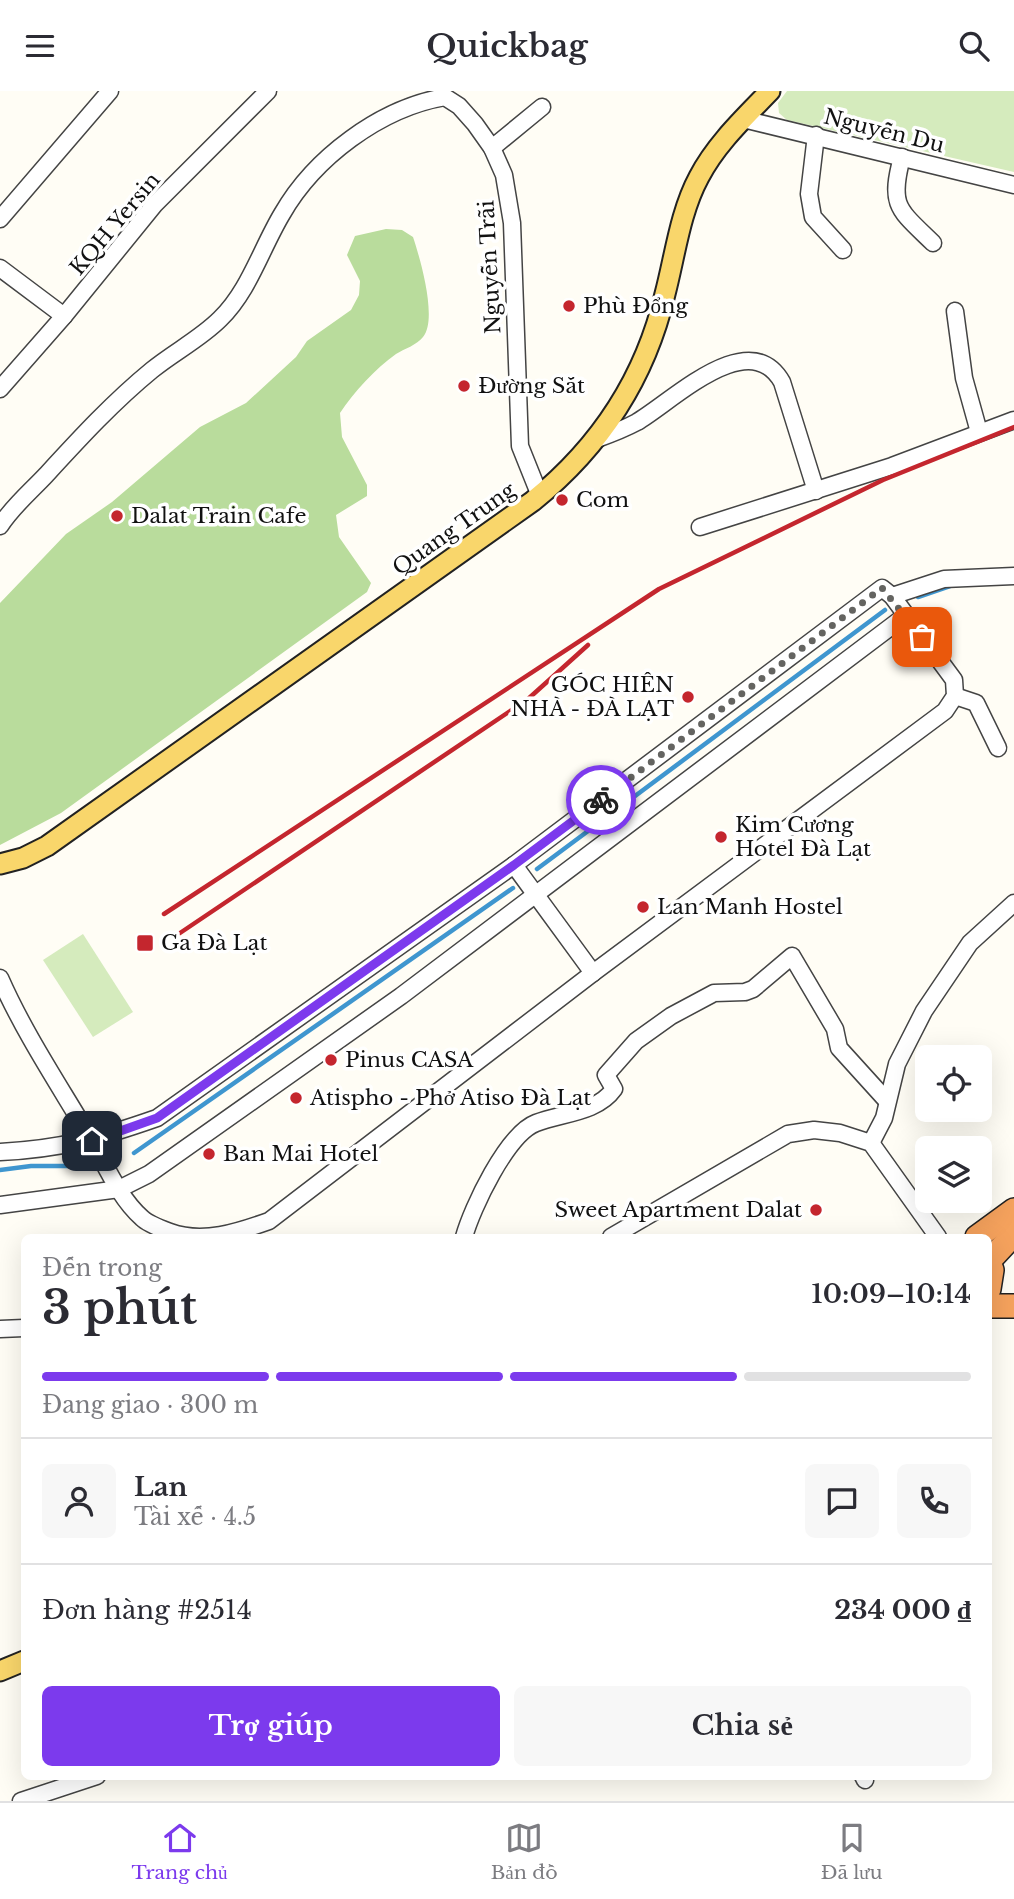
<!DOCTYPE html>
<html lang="vi">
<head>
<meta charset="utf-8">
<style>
  body { margin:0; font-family:"Libre Baskerville",serif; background:#f7f7f7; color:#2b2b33; height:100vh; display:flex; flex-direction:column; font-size:26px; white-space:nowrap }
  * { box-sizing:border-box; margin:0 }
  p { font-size:23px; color:#7c7c81 }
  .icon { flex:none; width:38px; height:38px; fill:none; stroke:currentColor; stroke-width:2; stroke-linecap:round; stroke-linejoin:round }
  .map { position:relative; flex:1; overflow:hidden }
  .drawer { position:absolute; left:21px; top:1143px; width:971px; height:546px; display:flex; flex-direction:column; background:#fff; border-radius:10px; box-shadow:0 7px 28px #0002 }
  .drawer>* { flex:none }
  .buttons { position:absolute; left:915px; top:954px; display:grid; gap:14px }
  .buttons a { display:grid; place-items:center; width:77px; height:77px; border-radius:10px; background:#fff; box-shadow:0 7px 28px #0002; font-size:35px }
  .pin { position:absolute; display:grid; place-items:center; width:60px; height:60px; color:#fff; margin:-30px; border-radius:14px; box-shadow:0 4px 10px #0006 }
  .courier { position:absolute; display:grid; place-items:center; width:70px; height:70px; margin:-35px; border:5px solid #7c3aed; border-radius:50%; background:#fff; color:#222; box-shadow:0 2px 9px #0007 }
  .summary em { font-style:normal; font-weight:600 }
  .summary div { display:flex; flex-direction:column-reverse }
  .summary { display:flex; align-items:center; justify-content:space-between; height:119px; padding:0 21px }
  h1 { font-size:46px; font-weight:600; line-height:52px }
  .bar { display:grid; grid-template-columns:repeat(4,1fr); gap:10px 7px; align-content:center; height:84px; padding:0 21px }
  .bar i { height:9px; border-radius:5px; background:#e1e1e2 }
  .bar .on { background:#7c3aed }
  .bar p { grid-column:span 4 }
  .line { display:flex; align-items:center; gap:18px; padding:0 21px; border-top:2px solid #e1e1e2 }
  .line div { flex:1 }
  .round { display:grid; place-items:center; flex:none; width:74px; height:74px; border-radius:10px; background:#f7f7f7 }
  .action { display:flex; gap:14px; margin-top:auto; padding:14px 21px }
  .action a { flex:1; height:80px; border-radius:10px; background:#7c3aed; color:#fff; font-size:28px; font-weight:600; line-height:80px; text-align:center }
  .action a+a { background:#f7f7f7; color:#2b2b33 }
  header { display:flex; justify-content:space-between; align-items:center; height:91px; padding:0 21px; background:#fff; font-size:32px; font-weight:600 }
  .menu { display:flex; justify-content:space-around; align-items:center; height:98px; border-top:2px solid #e1e1e2; background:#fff; font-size:19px; color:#7c7c81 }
  .menu a { display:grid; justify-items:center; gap:4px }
  .menu .on { color:#7c3aed }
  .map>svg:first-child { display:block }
  .green { fill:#d5ebbd }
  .forest { fill:#b9dc9c }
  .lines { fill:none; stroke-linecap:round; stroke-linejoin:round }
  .stream { stroke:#3f96cf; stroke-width:4.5 }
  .minor-casing { stroke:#444; stroke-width:19 }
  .major-casing { stroke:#222; stroke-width:23 }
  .highway-casing { stroke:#222; stroke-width:26 }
  .minor { stroke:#fff; stroke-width:16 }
  .major { stroke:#f9d66b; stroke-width:19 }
  .highway { stroke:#f5a25d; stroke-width:23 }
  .rail { stroke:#c4262e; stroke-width:4.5 }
  .done { stroke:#646461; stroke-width:7; stroke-dasharray:0 12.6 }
  .route { stroke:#7c3aed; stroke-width:9 }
  .poi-dot { fill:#c4262e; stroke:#fff; stroke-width:2.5 }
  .labels { text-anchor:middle; stroke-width:7; stroke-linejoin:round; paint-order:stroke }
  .street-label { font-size:21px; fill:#111; stroke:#fff }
  .poi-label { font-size:21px; fill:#111; stroke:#fff; text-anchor:start }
</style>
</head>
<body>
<header><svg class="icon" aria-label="menu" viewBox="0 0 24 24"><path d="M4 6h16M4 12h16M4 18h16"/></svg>Quickbag<svg class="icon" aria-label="search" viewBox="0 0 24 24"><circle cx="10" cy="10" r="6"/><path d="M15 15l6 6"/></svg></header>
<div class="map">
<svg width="1014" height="1710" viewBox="0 0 1014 1710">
  <rect width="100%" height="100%" fill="#fffdf5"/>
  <!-- green -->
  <g class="green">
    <polygon points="787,0 1014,0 1014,81 787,29 779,22 778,12"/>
    <polygon points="83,843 133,921 93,946 43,869"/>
  </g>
  <!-- forest -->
  <path class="forest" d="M386 138 402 139 413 146C420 167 438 228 423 246 417 254 404 258 396 263 375 278 354 301 340 322L342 346 367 394V405L336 424 339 446 371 492 367 501 61 722 0 754V512L66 443 112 411 200 336 246 312 296 266 307 250 351 219 359 204 360 190 347 164 355 145Z"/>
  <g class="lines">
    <!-- stream -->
    <g class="stream">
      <polyline points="918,506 950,495"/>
      <polyline points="537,778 885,519"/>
      <polyline points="134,1062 513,797"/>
      <polyline points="0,1079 31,1075 89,1075"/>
    </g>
    <defs>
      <g id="minor">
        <polyline points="743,28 1014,94"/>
        <polyline points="816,44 809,103 813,126 843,159"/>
        <polyline points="492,57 542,16"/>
        <path d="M902 66C889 115 898 118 933 152"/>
        <polyline points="0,128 110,0"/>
        <polyline points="0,177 64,225"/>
        <polyline points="955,220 964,287 979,341"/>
        <polyline points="0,298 64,225 155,113 268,0"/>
        <path d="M597 348C611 343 624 338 637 331 674 309 749 234 782 291L816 400"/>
        <path d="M0 435C12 416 31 400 46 384 80 347 113 311 152 279 174 261 200 248 220 228 249 200 261 158 282 123 314 67 380 17 445 6L459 15 475 33 492 57 504 84 512 132 520 355 540 405"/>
        <polyline points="700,436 892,375 1014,329"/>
        <polyline points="892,505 944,488 1014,485"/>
        <polyline points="955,605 976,612 998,657"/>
        <polyline points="514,774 593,882"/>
        <path d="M0 887C25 944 61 997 92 1050 106 1075 120 1108 142 1127 148 1133 162 1138 170 1141 203 1153 238 1141 269 1130L593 882 945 620 955 605 954 589 892 505 882 497 514 774 157 1027C100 1047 61 1058 0 1061"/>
        <polyline points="871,1052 884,1027 897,973 924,920 970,852 1014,812"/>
        <polyline points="0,1114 119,1098 149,1083 401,905 905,525"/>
        <path d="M464 1146C472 1117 507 1043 536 1032 562 1022 597 1022 614 998L606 984 636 950 671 925 714 902 745 901 753 898 792 865 835 938 839 957 887 1010"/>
        <polyline points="611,1146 788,1043 814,1039 840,1042 871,1052 938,1146"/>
        <polyline points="0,1238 24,1237"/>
        <polyline points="863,1685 865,1689"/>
        <polyline points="21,1710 97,1685"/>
      </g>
      <g id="major">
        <path d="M0 773 23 767 47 755 533 410C601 355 645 288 665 203 675 165 680 121 699 86 716 53 745 26 770 0"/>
        <polyline points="0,1580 24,1570"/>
      </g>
      <g id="highway">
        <polyline points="977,1146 1014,1119"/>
        <polyline points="989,1170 1014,1143"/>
        <polyline points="989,1171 992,1179 989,1198"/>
        <polyline points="989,1215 1014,1215"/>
      </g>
    </defs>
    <!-- minor casing -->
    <use href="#minor" class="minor-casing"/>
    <!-- major casing -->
    <use href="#major" class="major-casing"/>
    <!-- highway casing -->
    <use href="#highway" class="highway-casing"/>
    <!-- minor -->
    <use href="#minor" class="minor"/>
    <!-- major -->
    <use href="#major" class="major"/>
    <!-- highway -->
    <use href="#highway" class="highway"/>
    <!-- rail -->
    <g class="rail">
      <polyline points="164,823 659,498 883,389 1014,336"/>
      <polyline points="180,842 528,608 588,554"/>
    </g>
  </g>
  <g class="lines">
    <!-- done -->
    <polyline class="done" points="601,709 882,497 922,546"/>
    <!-- route -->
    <polyline class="route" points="92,1050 157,1027 514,774 601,709"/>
  </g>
  <!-- markers -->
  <g class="poi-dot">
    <circle cx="569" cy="215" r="7"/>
    <circle cx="464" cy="295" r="7"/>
    <circle cx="562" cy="409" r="7"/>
    <circle cx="117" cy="425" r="7"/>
    <circle cx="688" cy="606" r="7"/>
    <circle cx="721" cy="746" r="7"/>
    <circle cx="643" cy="816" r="7"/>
    <rect x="136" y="843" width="18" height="18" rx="3.5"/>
    <circle cx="331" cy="969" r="7"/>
    <circle cx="296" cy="1007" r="7"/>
    <circle cx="209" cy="1063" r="7"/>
    <circle cx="816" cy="1119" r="7"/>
  </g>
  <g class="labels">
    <!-- street labels -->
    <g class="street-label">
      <text transform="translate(884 40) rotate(14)" y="7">Nguyễn Du</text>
      <text transform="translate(115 133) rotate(-50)" y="7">KQH Yersin</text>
      <text transform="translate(490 176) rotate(-93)" y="7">Nguyễn Trãi</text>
      <text transform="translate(454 438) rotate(-35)" y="7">Quang Trung</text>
    </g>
    <!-- poi labels -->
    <g class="poi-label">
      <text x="583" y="222">Phù Đổng</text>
      <text x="478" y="302">Đường Sắt</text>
      <text x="576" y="416">Com</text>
      <text x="131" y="432">Dalat Train Cafe</text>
      <text x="674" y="601" text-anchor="end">GÓC HIÊN<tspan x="674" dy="24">NHÀ - ĐÀ LẠT</tspan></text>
      <text x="735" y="741">Kim Cương<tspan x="735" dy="24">Hotel Đà Lạt</tspan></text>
      <text x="657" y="823">Lan Manh Hostel</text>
      <text x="161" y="859">Ga Đà Lạt</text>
      <text x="345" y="976">Pinus CASA</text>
      <text x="310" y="1014">Atispho - Phở Atiso Đà Lạt</text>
      <text x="223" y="1070">Ban Mai Hotel</text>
      <text x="802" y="1126" text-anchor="end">Sweet Apartment Dalat</text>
    </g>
  </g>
</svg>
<div class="buttons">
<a><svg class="icon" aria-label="locate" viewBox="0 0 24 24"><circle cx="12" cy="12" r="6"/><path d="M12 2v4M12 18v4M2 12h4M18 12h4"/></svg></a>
<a><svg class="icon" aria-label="layers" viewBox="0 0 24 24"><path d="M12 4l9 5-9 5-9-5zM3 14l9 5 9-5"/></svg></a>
</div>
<div class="pin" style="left:922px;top:546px;background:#ea580c"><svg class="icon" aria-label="bag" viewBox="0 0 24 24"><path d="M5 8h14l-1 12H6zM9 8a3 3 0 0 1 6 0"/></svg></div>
<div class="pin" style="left:92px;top:1050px;background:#1f2937"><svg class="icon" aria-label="home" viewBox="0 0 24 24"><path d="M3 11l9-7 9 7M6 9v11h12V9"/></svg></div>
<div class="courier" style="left:601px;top:709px"><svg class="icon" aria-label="bike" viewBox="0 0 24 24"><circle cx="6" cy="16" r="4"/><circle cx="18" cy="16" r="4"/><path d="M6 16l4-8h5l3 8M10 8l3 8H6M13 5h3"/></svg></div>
<section class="drawer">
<div class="summary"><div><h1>3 phút</h1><p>Đến trong</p></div><em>10:09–10:14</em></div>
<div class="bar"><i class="on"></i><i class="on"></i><i class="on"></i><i></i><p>Đang giao · 300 m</p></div>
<div class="line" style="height:126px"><a class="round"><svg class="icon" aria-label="person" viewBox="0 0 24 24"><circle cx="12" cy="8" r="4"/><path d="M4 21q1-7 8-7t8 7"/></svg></a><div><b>Lan</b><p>Tài xế · 4.5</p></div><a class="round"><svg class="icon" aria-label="chat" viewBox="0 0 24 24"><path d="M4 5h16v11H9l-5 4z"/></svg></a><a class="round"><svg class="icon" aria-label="phone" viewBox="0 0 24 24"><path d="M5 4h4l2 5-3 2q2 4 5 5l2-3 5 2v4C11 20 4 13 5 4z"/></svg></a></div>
<div class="line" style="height:91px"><div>Đơn hàng #2514</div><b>234 000 ₫</b></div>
<div class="action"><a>Trợ giúp</a><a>Chia sẻ</a></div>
</section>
</div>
<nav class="menu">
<a class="on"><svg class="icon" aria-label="home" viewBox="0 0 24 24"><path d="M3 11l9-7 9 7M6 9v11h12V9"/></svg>Trang chủ</a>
<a><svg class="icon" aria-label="map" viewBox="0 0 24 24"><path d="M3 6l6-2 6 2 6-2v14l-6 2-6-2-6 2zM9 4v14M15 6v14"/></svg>Bản đồ</a>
<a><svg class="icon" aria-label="saved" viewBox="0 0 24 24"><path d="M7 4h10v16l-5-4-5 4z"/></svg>Đã lưu</a>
</nav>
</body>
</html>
